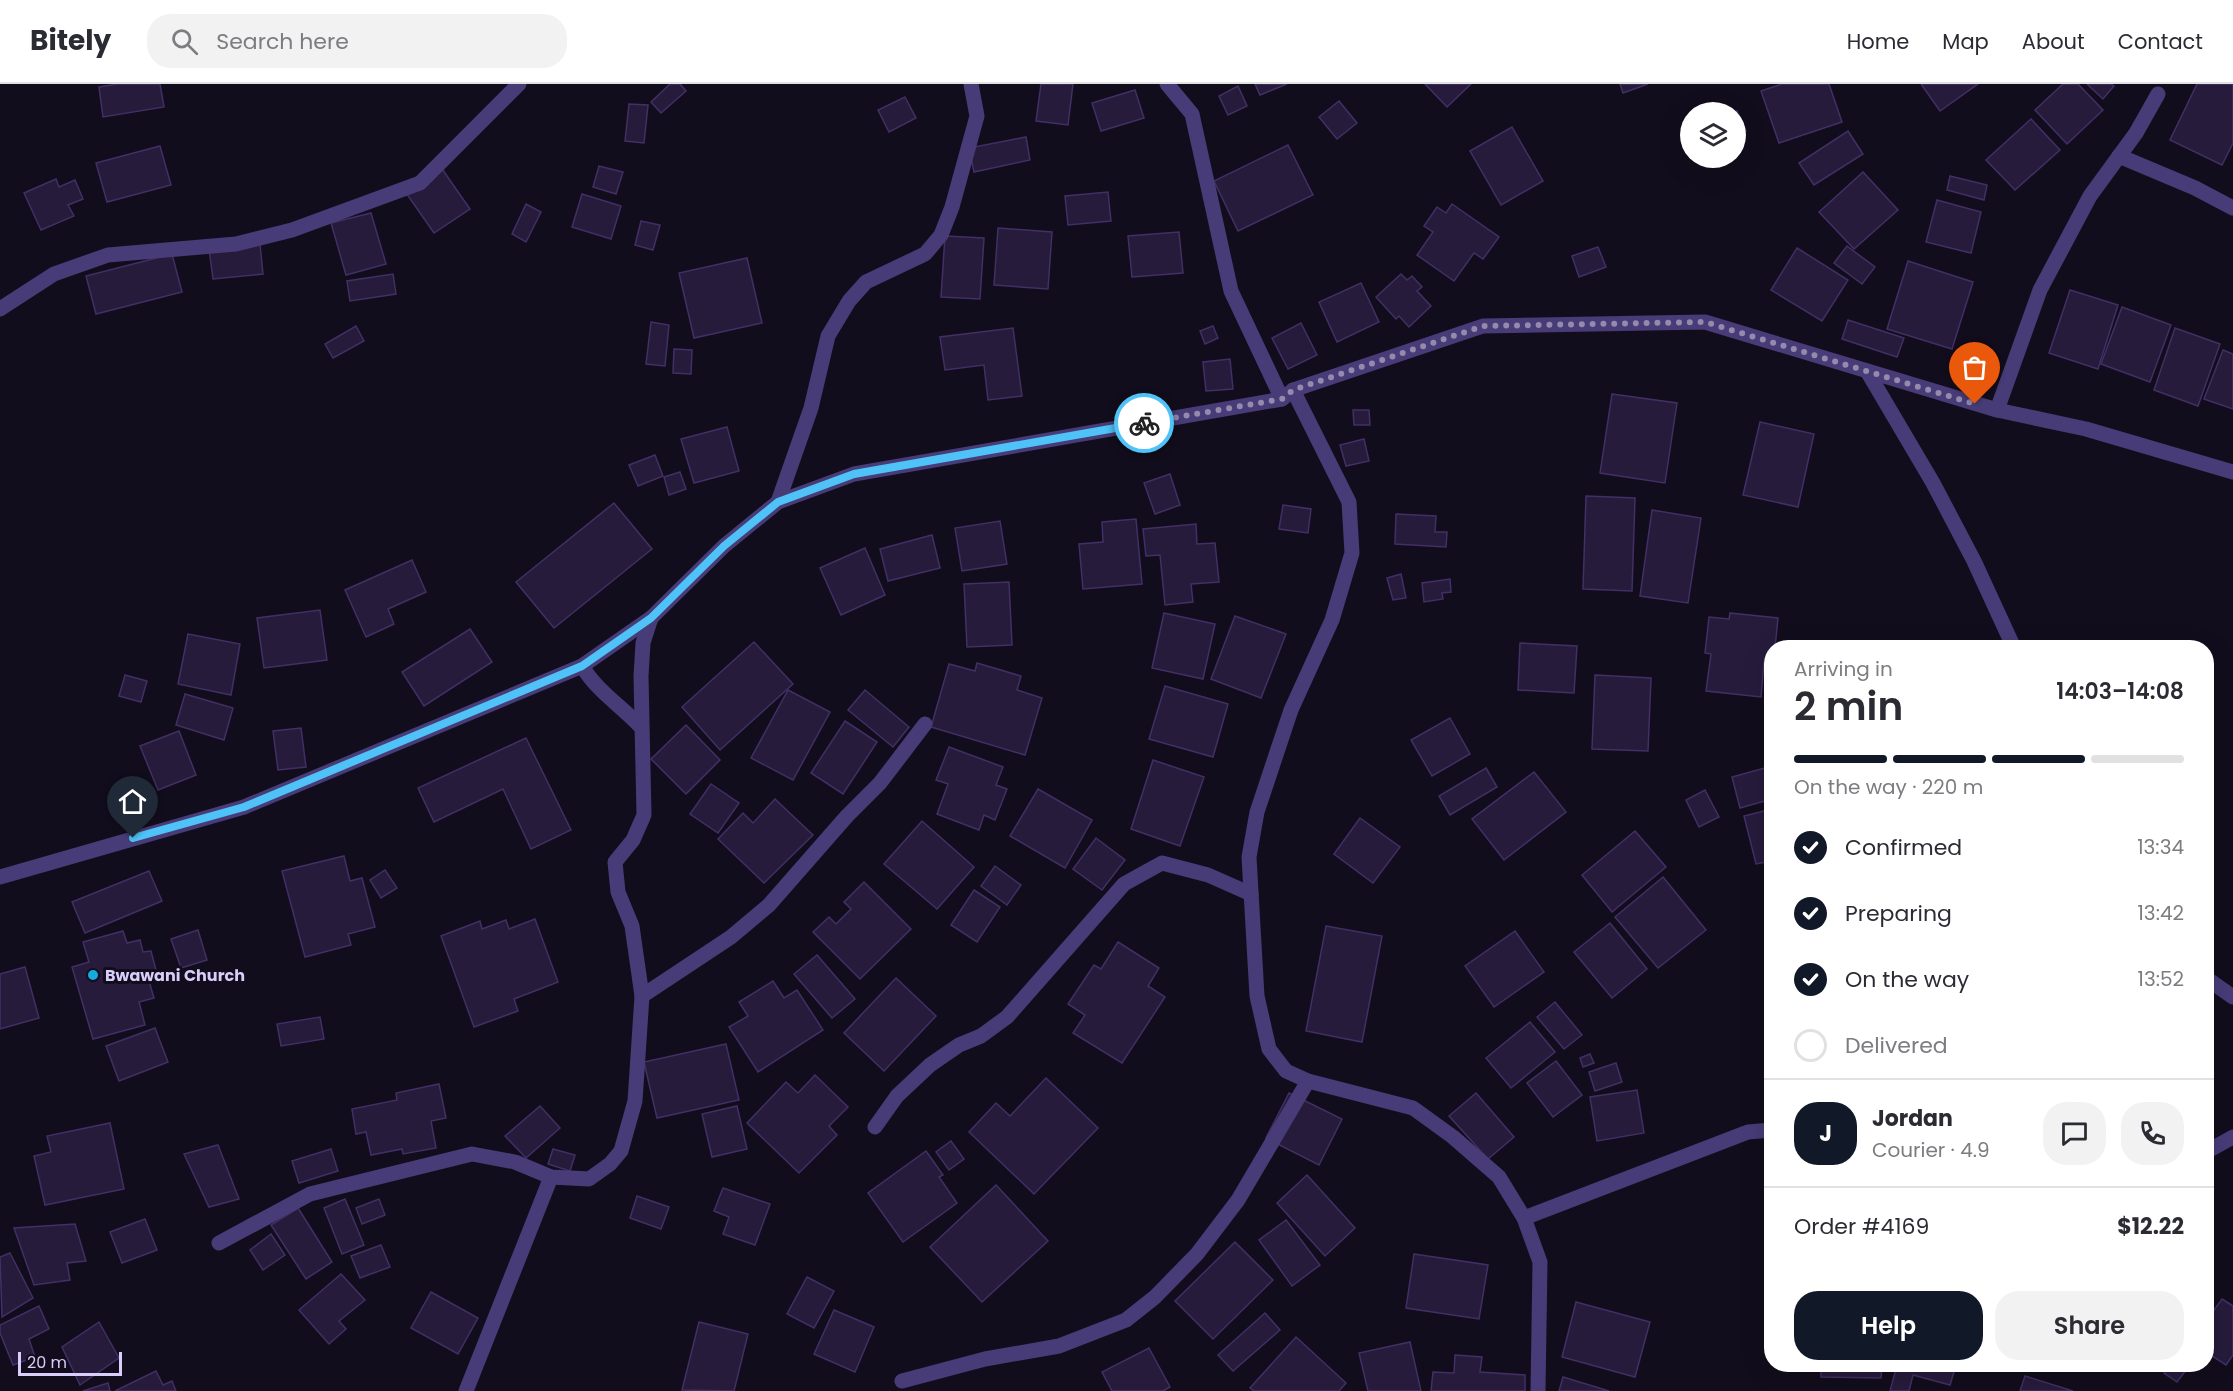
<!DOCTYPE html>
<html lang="en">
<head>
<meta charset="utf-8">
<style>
  body { margin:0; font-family:Poppins,sans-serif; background:#f2f2f3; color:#2b2b33; height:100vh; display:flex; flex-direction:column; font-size:22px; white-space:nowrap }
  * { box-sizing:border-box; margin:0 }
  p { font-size:20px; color:#7c7c81 }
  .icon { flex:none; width:33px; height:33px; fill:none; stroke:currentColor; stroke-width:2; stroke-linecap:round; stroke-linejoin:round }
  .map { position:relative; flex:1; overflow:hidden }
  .panel { position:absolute; left:1764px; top:556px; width:450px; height:732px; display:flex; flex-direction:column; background:#fff; border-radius:24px; box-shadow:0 6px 24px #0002 }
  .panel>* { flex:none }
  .controls { position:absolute; left:1680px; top:18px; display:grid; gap:12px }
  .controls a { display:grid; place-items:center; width:66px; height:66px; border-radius:50%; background:#fff; box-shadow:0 6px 24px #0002; font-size:30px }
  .scale { position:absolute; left:18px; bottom:15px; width:104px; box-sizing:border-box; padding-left:6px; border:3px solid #d9cdfa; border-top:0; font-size:16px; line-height:21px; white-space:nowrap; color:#d9cdfa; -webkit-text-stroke:4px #120d1c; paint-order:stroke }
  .pin { position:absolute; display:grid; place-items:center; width:51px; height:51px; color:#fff; margin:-62px -26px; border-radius:50% 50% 50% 0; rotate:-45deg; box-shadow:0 0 6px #0007 }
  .pin .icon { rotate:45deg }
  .courier { position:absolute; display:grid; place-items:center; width:60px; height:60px; margin:-30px; border:4px solid #4fc3f7; border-radius:50%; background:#fff; color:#222; box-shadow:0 2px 8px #0007 }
  .summary em { font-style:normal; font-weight:600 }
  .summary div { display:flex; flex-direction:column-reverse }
  .summary { display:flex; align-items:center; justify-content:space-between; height:102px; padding:0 30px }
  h1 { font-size:39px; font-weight:600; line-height:45px }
  .bar { display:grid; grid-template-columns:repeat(4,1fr); gap:9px 6px; align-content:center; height:72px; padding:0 30px }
  .bar i { height:8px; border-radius:4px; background:#e1e1e2 }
  .bar .on { background:#111827 }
  .bar p { grid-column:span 4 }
  .line { display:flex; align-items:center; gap:15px; padding:0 30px; border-top:2px solid #e1e1e2 }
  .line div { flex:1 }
  .round { display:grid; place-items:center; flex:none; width:63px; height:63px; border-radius:24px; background:#f2f2f3 }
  ol { padding:0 30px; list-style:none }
  li { display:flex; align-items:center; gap:18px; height:66px }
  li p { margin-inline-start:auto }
  li .icon { padding:6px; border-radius:50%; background:#111827; color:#fff; stroke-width:4 }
  li:last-child { color:#7c7c81 }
  li i { width:33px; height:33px; border:3px solid #e1e1e2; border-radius:50% }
  .button { display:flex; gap:12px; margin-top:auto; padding:12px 30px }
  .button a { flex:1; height:69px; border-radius:24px; background:#111827; color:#fff; font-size:24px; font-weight:600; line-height:69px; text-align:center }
  .button a+a { background:#f2f2f3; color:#2b2b33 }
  header { display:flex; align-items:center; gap:36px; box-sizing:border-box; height:84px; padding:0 30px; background:#fff; border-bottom:2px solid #e1e1e2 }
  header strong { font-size:28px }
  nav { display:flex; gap:33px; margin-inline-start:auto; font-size:21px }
  .search { width:420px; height:54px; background:#f2f2f3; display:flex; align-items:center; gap:15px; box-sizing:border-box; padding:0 21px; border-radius:24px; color:#7c7c81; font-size:22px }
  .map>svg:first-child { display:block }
  .building { fill:#261b3b; stroke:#422f65; stroke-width:1.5 }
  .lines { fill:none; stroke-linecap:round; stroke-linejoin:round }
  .street { stroke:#473c77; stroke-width:15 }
  .done { stroke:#938aac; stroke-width:6; stroke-dasharray:0 10.8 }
  .route { stroke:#4fc3f7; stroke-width:8 }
  .poi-dot { fill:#14acdf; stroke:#120d1c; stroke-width:2 }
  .labels { text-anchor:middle; stroke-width:6; stroke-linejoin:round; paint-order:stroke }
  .poi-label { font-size:16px; font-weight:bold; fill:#d9cdfa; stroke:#120d1c; text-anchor:start }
</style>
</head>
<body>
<header>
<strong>Bitely</strong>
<div class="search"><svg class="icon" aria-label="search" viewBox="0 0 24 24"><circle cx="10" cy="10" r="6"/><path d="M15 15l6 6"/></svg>Search here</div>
<nav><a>Home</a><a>Map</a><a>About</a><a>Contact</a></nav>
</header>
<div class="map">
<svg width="2233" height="1307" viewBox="0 0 2233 1307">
  <rect width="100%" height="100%" fill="#120d1c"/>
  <!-- building -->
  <g class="building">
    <polygon points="117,0 160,0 164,23 103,33 99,3"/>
    <polygon points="670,0 680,0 686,7 661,29 651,18"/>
    <polygon points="1041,0 1073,0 1068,41 1036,37"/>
    <polygon points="1255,0 1287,0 1260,11"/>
    <polygon points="1425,0 1471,0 1447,23"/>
    <polygon points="1620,0 1648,0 1623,9"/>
    <polygon points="1782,0 1829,0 1842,38 1779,59 1761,7"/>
    <polygon points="1921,0 1978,0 1940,27"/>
    <polygon points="2063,0 2078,0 2103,26 2067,60 2035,26"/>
    <polygon points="2087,0 2111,0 2114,2 2103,15"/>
    <polygon points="2197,0 2233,0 2233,59 2222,81 2170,56"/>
    <polygon points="1238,2 1247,22 1228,31 1219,12"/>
    <polygon points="1135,6 1144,34 1101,47 1092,19"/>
    <polygon points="905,13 916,34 889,48 878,26"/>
    <polygon points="1339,17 1357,39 1337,55 1319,33"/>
    <polygon points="629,20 648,21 644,59 625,57"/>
    <polygon points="1737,27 1746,47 1736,52 1734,28"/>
    <polygon points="2031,35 2060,66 2015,106 1986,76"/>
    <polygon points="1512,43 1543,97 1501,121 1470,67"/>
    <polygon points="1848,47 1863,70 1814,101 1799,79"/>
    <polygon points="1026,53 1030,76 974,88 969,64"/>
    <polygon points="1288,61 1313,111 1238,147 1214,97"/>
    <polygon points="160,62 171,101 107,118 96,79"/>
    <polygon points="440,82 470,125 434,149 404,106"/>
    <polygon points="599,82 623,88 616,110 593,103"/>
    <polygon points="1863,88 1898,126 1854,165 1819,128"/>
    <polygon points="1950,92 1987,101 1984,116 1947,106"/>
    <polygon points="56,95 59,103 75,96 83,115 68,121 74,132 41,146 24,109"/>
    <polygon points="1108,108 1111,137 1068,141 1065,112"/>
    <polygon points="582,110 621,122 611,155 572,143"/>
    <polygon points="1937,116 1981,128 1971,169 1926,158"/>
    <polygon points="526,120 541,128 526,158 512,150"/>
    <polygon points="1452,120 1499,153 1483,175 1474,169 1454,197 1417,171 1433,148 1424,142 1437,123 1446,129"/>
    <polygon points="371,129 386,180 346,191 331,139"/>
    <polygon points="641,137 660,141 653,166 635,161"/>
    <polygon points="998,144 1052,148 1048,205 994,201"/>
    <polygon points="1179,148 1183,189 1132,193 1128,152"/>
    <polygon points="945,152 984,154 980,215 941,213"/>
    <polygon points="260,160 263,190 213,195 209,165"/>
    <polygon points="1847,162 1875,183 1862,200 1834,179"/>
    <polygon points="1598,163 1606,183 1579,193 1572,172"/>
    <polygon points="1797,164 1848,196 1822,237 1771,206"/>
    <polygon points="172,170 182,208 96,230 86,192"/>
    <polygon points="747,174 762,239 694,254 679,189"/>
    <polygon points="1908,177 1973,198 1952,265 1887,245"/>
    <polygon points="393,190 396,210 350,217 347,197"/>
    <polygon points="1401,190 1407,196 1412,192 1422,203 1417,207 1431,222 1409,243 1399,232 1396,235 1376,213"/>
    <polygon points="1361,199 1379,238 1337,258 1319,218"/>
    <polygon points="2070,206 2118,221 2098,285 2049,269"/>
    <polygon points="2122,223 2171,241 2150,298 2101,280"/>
    <polygon points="1848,236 1904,254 1897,273 1842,255"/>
    <polygon points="651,238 669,241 665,282 646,280"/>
    <polygon points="1301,239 1317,271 1288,285 1272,254"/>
    <polygon points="356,242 364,257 333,274 325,260"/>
    <polygon points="1213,242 1218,254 1205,260 1200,247"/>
    <polygon points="1013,244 1022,312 988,316 984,281 945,286 940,253"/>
    <polygon points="2175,244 2220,260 2198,322 2154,306"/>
    <polygon points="674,265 692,266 691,290 673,289"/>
    <polygon points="2223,266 2233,270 2233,325 2204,315"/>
    <polygon points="1230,275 1233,305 1206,307 1203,278"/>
    <polygon points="1612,310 1677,319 1665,399 1600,389"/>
    <polygon points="1353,326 1369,326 1370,341 1354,341"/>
    <polygon points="1760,338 1814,350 1798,423 1743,411"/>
    <polygon points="727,343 739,387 694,399 681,355"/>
    <polygon points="1364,355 1369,377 1346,382 1340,361"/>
    <polygon points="655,371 663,392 638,402 629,381"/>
    <polygon points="680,388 686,405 669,411 664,393"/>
    <polygon points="1170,390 1180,421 1155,430 1144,399"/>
    <polygon points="1586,412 1635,414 1632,507 1583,505"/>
    <polygon points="614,419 652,465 554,544 516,498"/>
    <polygon points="1283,421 1311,425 1308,449 1279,445"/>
    <polygon points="1652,426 1701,434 1688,519 1640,512"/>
    <polygon points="1396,430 1436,432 1435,448 1447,448 1446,463 1395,460"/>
    <polygon points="1136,435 1142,500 1083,505 1079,460 1103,458 1102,438"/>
    <polygon points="1000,437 1007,480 962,487 955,444"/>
    <polygon points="1196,440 1197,460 1215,459 1219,498 1191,500 1193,518 1165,521 1160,471 1146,472 1143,445"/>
    <polygon points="932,451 940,484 888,497 880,465"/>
    <polygon points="865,464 885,511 841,531 820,484"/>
    <polygon points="412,476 426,508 388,525 394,540 366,553 345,506"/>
    <polygon points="1401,490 1406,514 1393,516 1387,494"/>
    <polygon points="1450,495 1451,508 1442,509 1443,515 1424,518 1422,499"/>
    <polygon points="1009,498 1012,561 967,563 964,500"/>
    <polygon points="320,526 327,576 264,584 257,534"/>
    <polygon points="1164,529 1215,540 1203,595 1152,584"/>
    <polygon points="1730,529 1778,534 1775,564 1772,564 1772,579 1764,578 1761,613 1706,607 1711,570 1705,569 1709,533 1729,535"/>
    <polygon points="1235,532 1286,550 1261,614 1211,595"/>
    <polygon points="470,545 492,578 424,622 402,588"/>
    <polygon points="188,550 240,560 231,611 178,600"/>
    <polygon points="754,558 793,600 720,666 682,623"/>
    <polygon points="1520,559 1577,562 1574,609 1518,606"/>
    <polygon points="977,579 1021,592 1017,606 1042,614 1025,671 931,643 949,580 975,587"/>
    <polygon points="125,591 147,597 141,618 119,612"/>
    <polygon points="1595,591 1651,594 1648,667 1592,665"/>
    <polygon points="1165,602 1228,620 1213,673 1149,655"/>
    <polygon points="788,606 830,628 793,696 751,674"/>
    <polygon points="865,606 909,643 893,663 848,626"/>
    <polygon points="185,610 233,624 224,656 176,641"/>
    <polygon points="1450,634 1470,670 1432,692 1411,656"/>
    <polygon points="845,637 877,658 843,710 811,689"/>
    <polygon points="686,641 720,676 686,710 651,675"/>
    <polygon points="301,644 306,683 278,686 273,647"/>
    <polygon points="179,647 196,691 158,706 140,662"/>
    <polygon points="526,654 571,746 531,765 503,705 434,738 418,704"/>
    <polygon points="949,663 1003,683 996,701 1007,705 995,736 984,731 979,746 937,730 948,700 936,696"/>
    <polygon points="1153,676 1204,693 1180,762 1131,745"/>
    <polygon points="1772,682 1772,715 1740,724 1732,693"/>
    <polygon points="1486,684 1497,703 1450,731 1439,712"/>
    <polygon points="1534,688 1566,728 1504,776 1472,735"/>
    <polygon points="711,700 739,719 718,749 690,730"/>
    <polygon points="1038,705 1092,736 1065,784 1010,752"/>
    <polygon points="1705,706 1719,733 1699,743 1686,716"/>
    <polygon points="775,715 813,751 764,799 718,755 743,729 753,739"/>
    <polygon points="1772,725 1772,777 1756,780 1744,732"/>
    <polygon points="1360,734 1400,763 1373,799 1334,770"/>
    <polygon points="922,737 974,783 937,825 884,780"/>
    <polygon points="1635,747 1666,783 1612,828 1582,791"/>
    <polygon points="1096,754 1125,776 1102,806 1073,785"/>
    <polygon points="344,772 350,797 362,794 375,843 348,850 351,861 305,873 282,787"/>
    <polygon points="995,782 1021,801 1007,821 981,802"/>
    <polygon points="385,786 397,804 381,814 370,796"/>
    <polygon points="149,787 162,817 85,849 72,818"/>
    <polygon points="1663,793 1706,846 1658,884 1615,833"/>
    <polygon points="864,798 911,845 860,895 813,848 829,833 836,840 851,825 844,818"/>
    <polygon points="974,806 1000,823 977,858 951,841"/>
    <polygon points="1772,829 1772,868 1768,830"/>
    <polygon points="535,835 558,898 514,915 518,927 474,943 441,852 480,837 482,845 506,836 509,845"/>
    <polygon points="1610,839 1647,885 1612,914 1574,868"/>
    <polygon points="1326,842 1382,852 1362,958 1306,947"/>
    <polygon points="198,846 207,876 181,884 171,855"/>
    <polygon points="123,847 127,859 140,856 143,868 151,867 158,894 149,897 154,914 139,918 145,941 93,955 72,883 89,878 83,858"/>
    <polygon points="1515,847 1544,888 1494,923 1465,882"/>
    <polygon points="1118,858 1159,884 1148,902 1165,913 1122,979 1073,949 1085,931 1068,920 1094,881 1101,885"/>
    <polygon points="817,871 855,915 832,934 794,890"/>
    <polygon points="25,883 39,934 0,945 0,890"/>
    <polygon points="896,894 936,932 884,987 844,949"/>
    <polygon points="773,897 784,914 797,906 823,946 758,988 729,943 748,932 739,918"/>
    <polygon points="1555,918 1582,951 1564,965 1537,933"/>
    <polygon points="320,933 324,955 281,962 277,940"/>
    <polygon points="1530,938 1555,968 1511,1004 1486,974"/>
    <polygon points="155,944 168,978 119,997 106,962"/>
    <polygon points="726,960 739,1016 657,1034 644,978"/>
    <polygon points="1590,970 1594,979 1583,983 1580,974"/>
    <polygon points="1556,977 1582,1011 1553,1033 1527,999"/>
    <polygon points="1616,979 1622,998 1595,1007 1589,988"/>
    <polygon points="815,991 848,1023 829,1042 837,1051 799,1089 747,1039 786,998 798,1009"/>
    <polygon points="1046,994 1098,1044 1034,1110 969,1048 996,1019 1010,1032"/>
    <polygon points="439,1000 446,1034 431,1037 436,1064 403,1070 402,1065 371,1071 366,1048 356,1050 352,1025 397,1016 396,1009"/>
    <polygon points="1637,1006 1644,1049 1597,1057 1590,1013"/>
    <polygon points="1289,1009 1342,1035 1319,1081 1266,1054"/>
    <polygon points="1476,1009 1514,1053 1488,1075 1449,1032"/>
    <polygon points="540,1022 560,1044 526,1074 505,1052"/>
    <polygon points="737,1022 747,1065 712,1073 702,1030"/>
    <polygon points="110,1039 124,1105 45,1121 34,1072 51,1068 47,1052"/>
    <polygon points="951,1057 964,1075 949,1086 936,1068"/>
    <polygon points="218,1061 239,1115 209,1123 184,1070"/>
    <polygon points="331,1065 338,1087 299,1099 292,1077"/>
    <polygon points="553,1065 575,1071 570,1087 548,1080"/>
    <polygon points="926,1067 943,1091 939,1093 957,1119 903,1158 868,1109"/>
    <polygon points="1307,1091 1355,1144 1325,1172 1277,1119"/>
    <polygon points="996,1101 1048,1157 982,1218 930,1163"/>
    <polygon points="723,1104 770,1120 755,1161 723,1150 729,1133 714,1127"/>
    <polygon points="637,1112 669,1123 661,1145 630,1134"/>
    <polygon points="345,1115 364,1161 342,1170 324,1124"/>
    <polygon points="379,1115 385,1131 362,1140 356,1124"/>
    <polygon points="298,1124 332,1178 306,1195 271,1141"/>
    <polygon points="145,1135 157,1166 122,1179 110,1148"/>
    <polygon points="1286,1136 1320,1181 1292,1202 1259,1156"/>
    <polygon points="75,1140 86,1177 67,1179 70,1196 34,1201 14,1144"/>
    <polygon points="271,1150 285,1171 263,1186 250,1166"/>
    <polygon points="1235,1158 1273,1196 1213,1255 1175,1217"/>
    <polygon points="381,1161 390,1183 360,1194 351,1172"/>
    <polygon points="10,1169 33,1214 2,1233 0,1173"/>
    <polygon points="1414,1170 1488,1181 1479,1235 1406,1224"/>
    <polygon points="341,1190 365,1216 339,1237 346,1245 329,1260 299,1226"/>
    <polygon points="807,1193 834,1207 814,1244 787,1230"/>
    <polygon points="431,1208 478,1234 458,1270 411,1244"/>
    <polygon points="2222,1215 2233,1222 2233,1271 2226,1281 2206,1268 2206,1237"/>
    <polygon points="1576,1218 1650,1238 1635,1293 1562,1273"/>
    <polygon points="39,1222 49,1245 29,1255 35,1273 13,1281 0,1249 0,1241"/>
    <polygon points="834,1226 874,1243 855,1288 814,1270"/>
    <polygon points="1265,1229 1280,1246 1233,1287 1218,1271"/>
    <polygon points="99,1238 119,1274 80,1301 62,1263"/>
    <polygon points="699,1238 748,1250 734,1307 682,1306"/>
    <polygon points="1296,1253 1346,1299 1339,1307 1254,1307 1250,1304"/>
    <polygon points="1410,1258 1421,1307 1368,1307 1359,1269"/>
    <polygon points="1149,1264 1170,1303 1163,1307 1112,1307 1102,1288"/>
    <polygon points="1455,1271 1482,1273 1480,1288 1525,1291 1525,1307 1431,1307 1433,1288 1454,1289"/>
    <polygon points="1821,1281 1882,1281 1881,1294 1821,1293"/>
    <polygon points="1897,1281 1956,1281 1950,1301 1913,1291 1909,1307 1890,1307"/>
    <polygon points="2170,1281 2190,1281 2177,1298 2164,1289"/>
    <polygon points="156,1287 163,1301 172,1297 176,1307 115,1307"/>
    <polygon points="2025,1292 2073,1307 2020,1307"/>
    <polygon points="1563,1293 1609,1307 1559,1307"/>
    <polygon points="108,1299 110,1307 83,1307"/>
  </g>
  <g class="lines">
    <!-- street -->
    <g class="street">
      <polyline points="1167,0 1192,30 1231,207 1282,315"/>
      <polyline points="2119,72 2195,104 2233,124"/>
      <polyline points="0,225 54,190 108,171 236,160 292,146 420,99 519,0"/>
      <polyline points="1867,287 1933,399 1974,477 2014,564"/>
      <polyline points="1293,306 1349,418 1352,469 1332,536 1291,626 1257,728 1249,773 1257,912 1269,965 1286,987 1308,997 1413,1024 1453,1053 1499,1093 1524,1134 1540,1178 1538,1307"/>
      <polyline points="1997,326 2040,206 2090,112 2136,49 2158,10"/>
      <polyline points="778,418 811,324 828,252 849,217 866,198 925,170 941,151 952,123 977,32 971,0"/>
      <path d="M582 582C596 606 620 621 640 642"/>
      <polyline points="0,793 244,723 582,582 651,534 724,462 778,418 854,390 1282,315 1293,306 1483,242 1705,238 1997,326 2086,345 2233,388"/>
      <polyline points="2206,894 2233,913"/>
      <polyline points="642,912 731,853 769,821 847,732 880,699 925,640"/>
      <polyline points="875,1043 897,1012 930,981 959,961 981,952 1007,933 1124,800 1162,779 1208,791 1251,810"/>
      <polyline points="2206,1068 2233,1053"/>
      <polyline points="1524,1134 1748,1048 1772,1046"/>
      <polyline points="219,1159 310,1110 472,1070 515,1078 551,1093 589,1095 610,1080 621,1067 635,1017 642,912 632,842 618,808 615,778 633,756 644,731 641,592 643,559 651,534"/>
      <polyline points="902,1297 985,1275 1059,1262 1126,1236 1155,1213 1197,1170 1238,1116 1308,997"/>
      <polyline points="466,1307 551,1093"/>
    </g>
  </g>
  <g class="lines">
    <!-- done -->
    <polyline class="done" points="1144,339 1282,315 1293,306 1483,242 1705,238 1975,320"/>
    <!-- route -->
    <polyline class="route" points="133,754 244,723 582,582 651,534 724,462 778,418 854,390 1144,339"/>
  </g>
  <!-- markers -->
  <circle class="poi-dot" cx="93" cy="891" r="6"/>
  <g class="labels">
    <!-- poi labels -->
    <g class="poi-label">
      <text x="105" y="897">Bwawani Church</text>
    </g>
  </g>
</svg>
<div class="controls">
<a><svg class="icon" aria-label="layers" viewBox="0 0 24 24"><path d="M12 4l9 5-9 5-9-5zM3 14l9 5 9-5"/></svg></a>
</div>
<div class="scale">20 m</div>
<div class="pin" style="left:1975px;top:320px;background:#ea580c"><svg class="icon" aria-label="bag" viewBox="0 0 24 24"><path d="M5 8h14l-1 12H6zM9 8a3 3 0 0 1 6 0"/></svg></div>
<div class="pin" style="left:133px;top:754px;background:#1f2937"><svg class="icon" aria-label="home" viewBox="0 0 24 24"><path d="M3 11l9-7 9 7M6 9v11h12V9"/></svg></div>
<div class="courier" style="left:1144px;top:339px"><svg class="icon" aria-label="bike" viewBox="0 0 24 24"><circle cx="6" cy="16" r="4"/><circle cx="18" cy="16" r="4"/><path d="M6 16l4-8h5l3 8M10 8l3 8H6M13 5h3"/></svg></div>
<section class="panel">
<div class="summary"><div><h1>2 min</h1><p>Arriving in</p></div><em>14:03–14:08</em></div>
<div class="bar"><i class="on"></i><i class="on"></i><i class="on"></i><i></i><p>On the way · 220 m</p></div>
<ol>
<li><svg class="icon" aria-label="check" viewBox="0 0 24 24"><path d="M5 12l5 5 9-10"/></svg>Confirmed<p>13:34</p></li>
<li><svg class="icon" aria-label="check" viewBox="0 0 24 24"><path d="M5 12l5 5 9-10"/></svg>Preparing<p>13:42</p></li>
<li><svg class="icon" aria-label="check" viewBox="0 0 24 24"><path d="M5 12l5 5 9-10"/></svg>On the way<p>13:52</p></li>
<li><i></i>Delivered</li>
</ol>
<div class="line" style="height:108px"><b class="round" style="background:#111827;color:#fff">J</b><div><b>Jordan</b><p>Courier · 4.9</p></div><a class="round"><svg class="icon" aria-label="chat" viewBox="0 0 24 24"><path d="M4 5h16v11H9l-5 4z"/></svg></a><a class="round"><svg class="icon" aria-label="phone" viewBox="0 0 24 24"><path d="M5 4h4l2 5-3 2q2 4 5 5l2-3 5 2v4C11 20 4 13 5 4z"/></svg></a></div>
<div class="line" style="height:78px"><div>Order #4169</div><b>$12.22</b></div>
<div class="button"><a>Help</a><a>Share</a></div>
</section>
</div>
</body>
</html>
